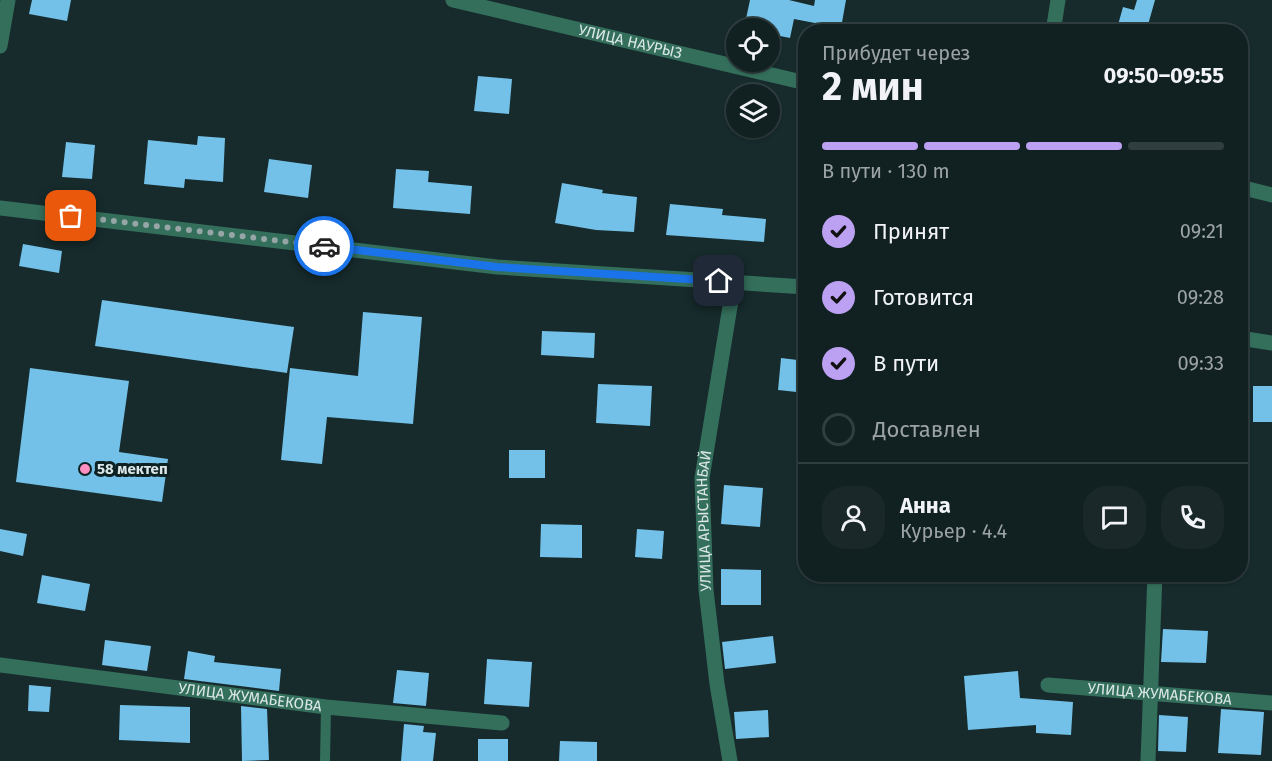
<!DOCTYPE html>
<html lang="ru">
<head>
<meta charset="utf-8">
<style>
  body { margin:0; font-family:"Fira Sans",sans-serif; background:#1a282a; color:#f1f3f6; height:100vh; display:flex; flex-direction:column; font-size:22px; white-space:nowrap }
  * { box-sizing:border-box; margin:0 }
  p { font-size:20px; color:#9ca3a5 }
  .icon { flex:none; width:33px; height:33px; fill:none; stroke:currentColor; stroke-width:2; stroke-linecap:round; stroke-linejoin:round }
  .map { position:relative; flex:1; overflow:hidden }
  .drawer { position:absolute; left:798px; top:24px; width:450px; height:558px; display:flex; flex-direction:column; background:#112021; border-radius:24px; box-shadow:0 2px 4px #0004,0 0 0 2px #303e3f }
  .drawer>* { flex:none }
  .tools { position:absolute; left:726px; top:18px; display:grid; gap:12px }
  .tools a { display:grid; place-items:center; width:54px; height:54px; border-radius:50%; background:#112021; box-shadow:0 2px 4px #0004,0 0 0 2px #303e3f; font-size:30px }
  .pin { position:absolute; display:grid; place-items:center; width:51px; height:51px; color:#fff; margin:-26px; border-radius:12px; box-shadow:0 3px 9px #0006 }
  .courier { position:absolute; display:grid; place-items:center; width:60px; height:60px; margin:-30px; border:4px solid #1a73e8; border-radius:50%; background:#fff; color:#222; box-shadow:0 2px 8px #0007 }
  .headline em { font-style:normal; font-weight:700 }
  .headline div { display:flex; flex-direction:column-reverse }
  .headline { display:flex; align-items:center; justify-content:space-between; height:102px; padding:0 24px }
  h1 { font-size:39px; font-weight:700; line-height:45px }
  .bar { display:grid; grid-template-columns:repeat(4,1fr); gap:9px 6px; align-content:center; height:72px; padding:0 24px }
  .bar i { height:8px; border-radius:4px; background:#303e3f }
  .bar .selected { background:#bca0f2 }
  .bar p { grid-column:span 4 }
  .line { display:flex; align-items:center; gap:15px; padding:0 24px; border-top:2px solid #303e3f }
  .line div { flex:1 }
  .round { display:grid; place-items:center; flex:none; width:63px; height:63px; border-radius:24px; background:#1a282a }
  ol { padding:0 24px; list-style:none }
  li { display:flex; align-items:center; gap:18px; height:66px }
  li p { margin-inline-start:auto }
  li .icon { padding:6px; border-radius:50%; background:#bca0f2; color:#111; stroke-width:4 }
  li:last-child { color:#9ca3a5 }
  li i { width:33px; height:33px; border:3px solid #303e3f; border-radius:50% }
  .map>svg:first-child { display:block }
  .building { fill:#73c1e8 }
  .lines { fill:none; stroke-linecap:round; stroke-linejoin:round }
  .service { stroke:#346f5c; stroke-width:10 }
  .minor { stroke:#346f5c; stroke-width:15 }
  .done { stroke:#96a5a6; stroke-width:6; stroke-dasharray:0 10.8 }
  .route { stroke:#1a73e8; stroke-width:8 }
  .poi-dot { fill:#fd8ec0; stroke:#0d2123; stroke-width:2 }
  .labels { text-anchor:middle; stroke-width:6; stroke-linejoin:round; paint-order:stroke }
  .street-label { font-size:15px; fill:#dbe7e7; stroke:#0d2123 }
  .poi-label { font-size:15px; font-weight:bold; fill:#dbe7e7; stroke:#0d2123; text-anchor:start }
</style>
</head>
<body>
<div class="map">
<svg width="1272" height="761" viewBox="0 0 1272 761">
  <rect width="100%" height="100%" fill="#172b2c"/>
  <!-- building -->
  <g class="building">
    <polygon points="32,0 71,0 67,21 29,14"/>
    <polygon points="750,0 789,0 814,6 815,0 846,0 841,28 794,19 790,38 770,34 770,28 744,28"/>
    <polygon points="1137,0 1155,0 1146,32 1116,32 1123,7 1134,10"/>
    <polygon points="478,76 512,79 509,114 474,111"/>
    <polygon points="198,136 225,138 223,182 185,179 184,188 144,184 148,140 197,145"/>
    <polygon points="66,142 95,145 92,179 62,177"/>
    <polygon points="269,159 312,165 308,198 264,192"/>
    <polygon points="396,169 429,171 428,182 472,186 470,214 393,208"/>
    <polygon points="562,183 603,190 602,193 637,197 634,232 596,230 555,223"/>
    <polygon points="670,204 723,209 722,215 766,219 764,242 666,235"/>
    <polygon points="23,244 62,251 59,273 19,266"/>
    <polygon points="102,300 294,327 287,373 95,346"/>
    <polygon points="363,312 422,317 413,424 327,417 322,464 281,460 290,368 358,376"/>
    <polygon points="542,331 595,333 594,358 541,355"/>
    <polygon points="781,358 806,361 806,393 778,390"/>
    <polygon points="30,368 129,381 119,452 168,459 162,502 16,482"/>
    <polygon points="598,384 652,386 650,426 596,423"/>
    <rect x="1253" y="386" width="19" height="36"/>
    <rect x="509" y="450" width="36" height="28"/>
    <polygon points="724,485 763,488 760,527 721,524"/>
    <polygon points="541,524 582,525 582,558 540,557"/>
    <polygon points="0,529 27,534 23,556 0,551"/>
    <polygon points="637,529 664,531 662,559 635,557"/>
    <polygon points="721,569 761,570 761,605 721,605"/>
    <polygon points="42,575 90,584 85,611 37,603"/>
    <polygon points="1163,629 1208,631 1206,663 1161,662"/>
    <polygon points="773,636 776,663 725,669 722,642"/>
    <polygon points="105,640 151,646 147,671 102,665"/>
    <polygon points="188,651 215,656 214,662 281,669 279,691 184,679"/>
    <polygon points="487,659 532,662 529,707 484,704"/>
    <polygon points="397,670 429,673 426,706 393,703"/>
    <polygon points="1018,671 1020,698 1073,702 1071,735 1036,733 1036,725 968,730 964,676"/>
    <polygon points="29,685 51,687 49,712 28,711"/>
    <polygon points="120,705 190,707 190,743 119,740"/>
    <polygon points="241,706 267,709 269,760 242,761"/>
    <polygon points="1221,709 1264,712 1261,755 1218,753"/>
    <polygon points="768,710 769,737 736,739 734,712"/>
    <polygon points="1159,715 1188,717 1186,752 1158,751"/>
    <polygon points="404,724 424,726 423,732 436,733 433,761 401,761"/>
    <rect x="478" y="739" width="30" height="22"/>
    <polygon points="560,741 597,742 597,761 559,761"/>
  </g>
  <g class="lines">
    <!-- service -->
    <polyline class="service" points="325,761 326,707"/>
    <!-- minor -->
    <g class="minor">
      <path id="s1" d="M453 0 806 83"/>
      <polyline points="1053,32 1058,0"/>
      <polyline points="0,46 8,0"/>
      <polyline points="1240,187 1272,195"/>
      <polyline points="0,208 497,267 806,287"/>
      <polyline points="1240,338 1272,343"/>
      <path id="s2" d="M0 665 326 707 502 723"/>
      <path id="s3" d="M1048 685 1272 703"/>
      <path id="s4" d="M730 761 717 684 706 590 702 478 734 282"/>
      <polyline points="1148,761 1155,574"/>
    </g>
  </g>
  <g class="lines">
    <!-- done -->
    <polyline class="done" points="71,216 324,246"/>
    <!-- route -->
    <polyline class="route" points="324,246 497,267 719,281"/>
  </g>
  <!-- markers -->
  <circle class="poi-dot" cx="85" cy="469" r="6"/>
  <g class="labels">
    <!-- street labels -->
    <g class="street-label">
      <text dy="5" stroke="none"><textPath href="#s1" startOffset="182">УЛИЦА НАУРЫЗ</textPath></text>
      <text dy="5" stroke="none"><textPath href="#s4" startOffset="242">УЛИЦА АРЫСТАНБАЙ</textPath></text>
      <text dy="5" stroke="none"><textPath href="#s3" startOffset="112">УЛИЦА ЖУМАБЕКОВА</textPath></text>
      <text dy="5" stroke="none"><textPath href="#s2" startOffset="252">УЛИЦА ЖУМАБЕКОВА</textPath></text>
    </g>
    <!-- poi labels -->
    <g class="poi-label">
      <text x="97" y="474">58 мектеп</text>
    </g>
  </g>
</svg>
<div class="tools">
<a><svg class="icon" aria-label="locate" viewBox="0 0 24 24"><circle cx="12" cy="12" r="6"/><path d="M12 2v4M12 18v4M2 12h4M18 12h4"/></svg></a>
<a><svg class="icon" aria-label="layers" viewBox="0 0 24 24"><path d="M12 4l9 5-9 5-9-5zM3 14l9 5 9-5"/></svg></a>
</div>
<div class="pin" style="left:71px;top:216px;background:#ea580c"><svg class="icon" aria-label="bag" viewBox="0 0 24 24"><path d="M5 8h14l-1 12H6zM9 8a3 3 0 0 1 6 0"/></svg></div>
<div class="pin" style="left:719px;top:281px;background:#1f2937"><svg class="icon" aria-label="home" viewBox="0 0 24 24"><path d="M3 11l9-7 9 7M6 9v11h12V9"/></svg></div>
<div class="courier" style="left:324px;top:246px"><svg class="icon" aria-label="car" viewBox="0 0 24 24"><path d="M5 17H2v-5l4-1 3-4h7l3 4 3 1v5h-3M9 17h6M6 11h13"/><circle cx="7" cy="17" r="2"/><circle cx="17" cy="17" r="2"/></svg></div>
<section class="drawer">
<div class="headline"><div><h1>2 мин</h1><p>Прибудет через</p></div><em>09:50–09:55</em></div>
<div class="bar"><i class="selected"></i><i class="selected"></i><i class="selected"></i><i></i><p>В пути · 130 m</p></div>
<ol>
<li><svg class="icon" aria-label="check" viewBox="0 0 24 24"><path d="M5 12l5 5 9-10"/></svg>Принят<p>09:21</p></li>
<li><svg class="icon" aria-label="check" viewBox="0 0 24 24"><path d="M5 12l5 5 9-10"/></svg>Готовится<p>09:28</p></li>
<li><svg class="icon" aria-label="check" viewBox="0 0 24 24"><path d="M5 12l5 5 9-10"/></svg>В пути<p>09:33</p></li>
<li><i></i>Доставлен</li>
</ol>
<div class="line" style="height:108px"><a class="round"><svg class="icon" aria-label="person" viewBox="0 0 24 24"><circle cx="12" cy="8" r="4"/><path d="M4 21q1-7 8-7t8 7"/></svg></a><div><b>Анна</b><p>Курьер · 4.4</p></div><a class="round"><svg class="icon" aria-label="chat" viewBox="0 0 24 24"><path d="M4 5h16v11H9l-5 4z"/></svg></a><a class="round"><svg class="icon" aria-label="phone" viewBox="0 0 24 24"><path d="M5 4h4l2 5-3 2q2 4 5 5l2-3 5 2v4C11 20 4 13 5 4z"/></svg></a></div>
</section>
</div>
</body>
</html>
